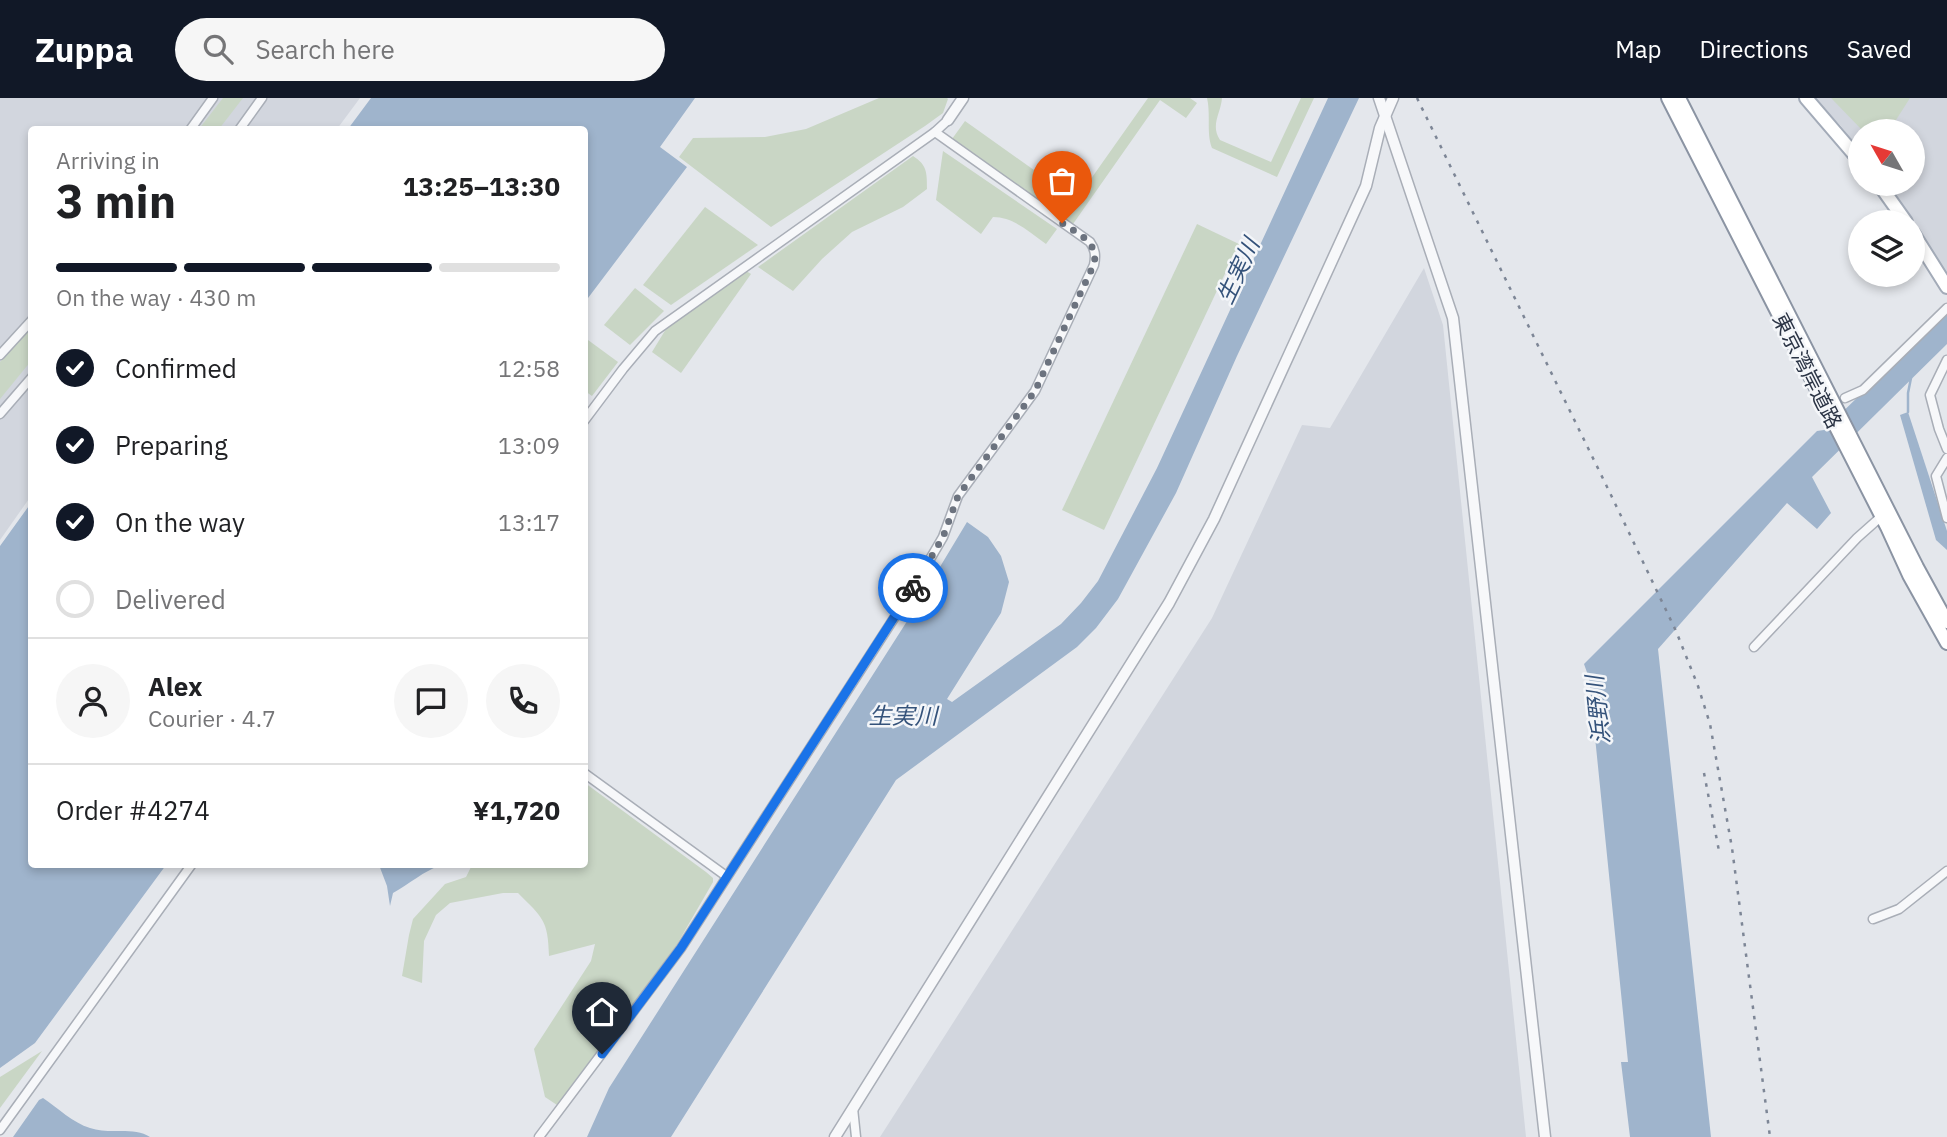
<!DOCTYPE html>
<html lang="en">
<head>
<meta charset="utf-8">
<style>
  body { margin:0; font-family:"IBM Plex Sans","Noto Sans JP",sans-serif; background:#f6f6f6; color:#202124; height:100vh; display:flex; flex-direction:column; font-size:26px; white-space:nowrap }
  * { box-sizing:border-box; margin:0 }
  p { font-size:23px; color:#757577 }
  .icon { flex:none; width:38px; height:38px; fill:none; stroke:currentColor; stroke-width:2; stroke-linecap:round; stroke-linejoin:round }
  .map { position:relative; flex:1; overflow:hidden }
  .panel { position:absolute; left:28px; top:28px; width:560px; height:742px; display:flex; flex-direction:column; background:#fff; border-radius:7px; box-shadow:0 4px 10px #0003 }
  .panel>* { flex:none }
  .needle { width:46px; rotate:309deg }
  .controls { position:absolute; left:1848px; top:21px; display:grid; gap:14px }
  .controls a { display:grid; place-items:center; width:77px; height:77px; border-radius:50%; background:#fff; box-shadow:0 4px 10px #0003; font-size:35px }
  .pin { position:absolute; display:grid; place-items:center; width:60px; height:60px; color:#fff; margin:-72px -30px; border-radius:50% 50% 50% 0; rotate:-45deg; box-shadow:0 0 7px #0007 }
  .pin .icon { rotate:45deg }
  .courier { position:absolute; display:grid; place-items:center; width:70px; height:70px; margin:-35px; border:5px solid #1a73e8; border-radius:50%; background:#fff; color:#222; box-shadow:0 2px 9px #0007 }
  .summary em { font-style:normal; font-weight:800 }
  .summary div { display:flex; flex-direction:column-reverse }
  .summary { display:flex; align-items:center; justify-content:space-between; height:119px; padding:0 28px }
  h1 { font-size:46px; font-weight:800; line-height:52px }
  .bar { display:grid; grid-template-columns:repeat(4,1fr); gap:10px 7px; align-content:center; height:84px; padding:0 28px }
  .bar i { height:9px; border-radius:5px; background:#e0e0e0 }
  .bar .current { background:#111827 }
  .bar p { grid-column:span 4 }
  .line { display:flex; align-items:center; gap:18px; padding:0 28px; border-top:2px solid #e0e0e0 }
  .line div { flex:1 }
  .round { display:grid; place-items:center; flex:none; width:74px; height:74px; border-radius:37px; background:#f6f6f6 }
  ol { padding:0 28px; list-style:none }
  li { display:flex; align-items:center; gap:21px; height:77px }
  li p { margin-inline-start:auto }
  li .icon { padding:7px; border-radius:50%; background:#111827; color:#fff; stroke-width:4 }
  li:last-child { color:#757577 }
  li i { width:38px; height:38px; border:4px solid #e0e0e0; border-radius:50% }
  header { display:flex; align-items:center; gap:42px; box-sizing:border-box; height:98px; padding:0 35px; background:#111827; color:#fff }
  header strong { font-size:33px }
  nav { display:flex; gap:38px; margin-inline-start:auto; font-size:24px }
  .search { width:490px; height:63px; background:#f6f6f6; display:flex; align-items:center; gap:18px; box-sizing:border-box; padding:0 24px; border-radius:38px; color:#757577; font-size:26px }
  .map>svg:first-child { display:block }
  .built { fill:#d2d6de }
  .green { fill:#c9d6c5 }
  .water { fill:#9fb4cc }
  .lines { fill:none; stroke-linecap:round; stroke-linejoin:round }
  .stream { stroke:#9fb4cc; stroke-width:2.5 }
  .minor-casing { stroke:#a9aeb7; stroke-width:11 }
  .tertiary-casing { stroke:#a9aeb7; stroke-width:13 }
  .primary-casing { stroke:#a3abb8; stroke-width:16 }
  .trunk-casing { stroke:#8b94a3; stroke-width:16 }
  .minor { stroke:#f7f8fa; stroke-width:8 }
  .tertiary { stroke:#f7f8fa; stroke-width:10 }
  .primary { stroke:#fff; stroke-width:12 }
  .trunk { stroke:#fff; stroke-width:12 }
  .rail { stroke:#7d8696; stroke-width:2.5; stroke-dasharray:3.5 7; stroke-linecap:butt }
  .done { stroke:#6c737f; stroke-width:7; stroke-dasharray:0 12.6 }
  .route { stroke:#1a73e8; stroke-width:9 }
  .labels { text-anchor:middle; stroke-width:5; stroke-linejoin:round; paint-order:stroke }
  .street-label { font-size:21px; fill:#2b3445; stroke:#f4f6f9 }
  .water-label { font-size:23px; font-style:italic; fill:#34527a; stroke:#f4f6f9 }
</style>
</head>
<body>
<header>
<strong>Zuppa</strong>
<div class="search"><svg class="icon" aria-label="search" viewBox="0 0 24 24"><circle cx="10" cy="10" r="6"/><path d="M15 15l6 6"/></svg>Search here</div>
<nav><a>Map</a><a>Directions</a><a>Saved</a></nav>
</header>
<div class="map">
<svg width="1947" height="1039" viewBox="0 0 1947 1039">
  <rect width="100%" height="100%" fill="#e4e7ec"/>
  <!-- built -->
  <g class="built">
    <polygon points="0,0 360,0 337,31 32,32 31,398 0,442"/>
    <polygon points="1814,0 1947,0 1947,178 1901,107 1885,86 1913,86 1913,33 1860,33 1860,53 1841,28"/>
    <polygon points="1424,170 1443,227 1526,1039 880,1039 1212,520 1302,327 1330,330"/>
  </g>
  <!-- green -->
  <g class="green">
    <polygon points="223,0 243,0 219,31 199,31"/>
    <polygon points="879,0 947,0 948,1 943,15 925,28 771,129 679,59 693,40 765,39 806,31"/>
    <polygon points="1148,0 1190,0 1197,5 1186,20 1160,2 1073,126 952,41 965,23 1076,102"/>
    <path d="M1207 0H1222C1221 15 1210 27 1220 42L1271 64 1301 0H1314L1277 79 1212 50C1206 35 1211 16 1207 0Z"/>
    <polygon points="1831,0 1910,0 1889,33 1863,33"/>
    <path d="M943 53 1057 131 1046 146C1029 134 1014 119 993 119L981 136 936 102Z"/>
    <path d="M913 58C927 67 927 74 927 91L903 109 852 134 822 161 793 193 758 169Z"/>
    <polygon points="705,109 758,147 671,207 643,187"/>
    <polygon points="1197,126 1239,146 1104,432 1062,412"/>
    <polygon points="743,171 751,176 681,275 652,254 666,231 674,223"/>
    <polygon points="635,190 664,213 630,247 604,227"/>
    <polygon points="31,229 31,263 0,301 0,264"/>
    <polygon points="588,242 618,264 592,298 585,293 585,247"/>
    <path d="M585 685 706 774 713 780V784L676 848 557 1007 545 999 534 951 591 863 595 846 549 858C548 822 543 820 518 795H503L450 805 436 817 424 843 422 885 402 878 409 837 413 821 445 786 466 779 472 767 584 766Z"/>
    <polygon points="42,953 0,1010 0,979"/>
  </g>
  <!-- water -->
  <g class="water">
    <polygon points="371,0 695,0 660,49 687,69 585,204 584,32 348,31"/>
    <polygon points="1328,0 1359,0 1237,258 1176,395 1118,501 1096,530 1077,549 896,682 671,1039 587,1039 609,990 911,517 967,424 988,439 1001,458 1009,484 1001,515 947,601 952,604 1061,526 1081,505 1098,483 1157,370"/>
    <polygon points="1947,212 1947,246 1812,379 1831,415 1817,431 1787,405 1658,551 1711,1039 1630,1039 1621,964 1628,964 1589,580 1584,566 1817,333 1824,332"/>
    <polygon points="1908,314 1947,433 1947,452 1936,442 1900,317"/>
    <polygon points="31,405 32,766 166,767 35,945 0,970 0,448"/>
    <path d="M379 767H441C424 773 409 786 393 795L390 808 387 788Z"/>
    <path d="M43 1000C58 1010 73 1025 90 1030 109 1037 134 1028 150 1039H13L39 1002Z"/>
  </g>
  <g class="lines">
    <!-- stream -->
    <polyline class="stream" points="1908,314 1908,295 1911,280"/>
    <defs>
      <g id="minor">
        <polyline points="190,32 213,0"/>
        <polyline points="239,32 262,0"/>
        <polyline points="0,257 32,222"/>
        <polyline points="1947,262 1930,297 1939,331 1947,351"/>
        <polyline points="1845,300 1863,292 1947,210"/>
        <polyline points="0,316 32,279"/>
        <polyline points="584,323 623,271 655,233 935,34 948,22"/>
        <polyline points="1947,360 1936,378 1947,420"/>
        <polyline points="1754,549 1857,440 1884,416"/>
        <polyline points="584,675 726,778"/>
        <polyline points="1873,821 1899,811 1947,773"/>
        <polyline points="853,1010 856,1039"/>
        <polyline points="0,1032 192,766"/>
        <path d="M539 1039 681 850 909 497 943 439 958 398 1035 293 1094 167C1096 157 1095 151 1090 144L935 34"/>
      </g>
      <g id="tertiary">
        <polyline points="1379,0 1453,220 1545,1039"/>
        <polyline points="948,22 963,0"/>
        <polyline points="835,1039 1169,505 1214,421 1366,88 1380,30 1393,0"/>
      </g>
      <g id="primary">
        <polyline points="1806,0 1860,63"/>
        <polyline points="1879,86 1906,124"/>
        <polyline points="1913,135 1947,189"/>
      </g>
      <g id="trunk">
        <polyline points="1668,0 1887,429 1909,477 1947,545"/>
        <polyline points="1679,0 1917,469 1947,524"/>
      </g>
    </defs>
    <!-- minor casing -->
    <use href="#minor" class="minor-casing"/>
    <!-- tertiary casing -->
    <use href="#tertiary" class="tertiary-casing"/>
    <!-- primary casing -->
    <use href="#primary" class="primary-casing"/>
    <!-- trunk casing -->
    <use href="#trunk" class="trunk-casing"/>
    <!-- minor -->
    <use href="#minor" class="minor"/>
    <!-- tertiary -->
    <use href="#tertiary" class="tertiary"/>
    <!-- primary -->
    <use href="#primary" class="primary"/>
    <!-- trunk -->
    <use href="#trunk" class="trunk"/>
    <!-- rail -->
    <g class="rail">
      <polyline points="1417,0 1611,397 1676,533 1698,588 1710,626 1732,750 1770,1039"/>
      <polyline points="1704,675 1719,753"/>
    </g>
  </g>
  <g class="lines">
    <!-- done -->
    <path class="done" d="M913 490 943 439 958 398 1035 293 1094 166C1099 144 1078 136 1062 125"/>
    <!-- route -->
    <polyline class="route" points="602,956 681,850 913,490"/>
  </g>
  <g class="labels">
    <!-- street labels -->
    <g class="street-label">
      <text transform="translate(1807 273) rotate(63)" y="7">東京湾岸道路</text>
    </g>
    <!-- water labels -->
    <g class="water-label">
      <text transform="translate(1238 173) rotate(-65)" y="8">生実川</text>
      <text transform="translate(1598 612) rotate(-96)" y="8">浜野川</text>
      <text x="903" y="626">生実川</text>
    </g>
  </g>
</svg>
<div class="controls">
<a><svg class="needle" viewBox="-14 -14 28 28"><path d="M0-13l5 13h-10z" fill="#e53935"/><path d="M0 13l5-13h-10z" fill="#757577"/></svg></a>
<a><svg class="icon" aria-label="layers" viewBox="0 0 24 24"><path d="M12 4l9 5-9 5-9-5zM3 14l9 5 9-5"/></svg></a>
</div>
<div class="pin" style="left:1062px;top:125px;background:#ea580c"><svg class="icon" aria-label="bag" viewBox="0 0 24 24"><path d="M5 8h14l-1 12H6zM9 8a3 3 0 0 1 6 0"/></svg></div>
<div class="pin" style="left:602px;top:956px;background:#1f2937"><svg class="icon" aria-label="home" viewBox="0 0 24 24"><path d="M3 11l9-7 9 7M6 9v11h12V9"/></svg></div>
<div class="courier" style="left:913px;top:490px"><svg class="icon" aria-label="bike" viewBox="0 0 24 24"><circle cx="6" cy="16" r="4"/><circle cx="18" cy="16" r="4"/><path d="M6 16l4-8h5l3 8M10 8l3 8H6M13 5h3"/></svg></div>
<section class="panel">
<div class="summary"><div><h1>3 min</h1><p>Arriving in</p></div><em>13:25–13:30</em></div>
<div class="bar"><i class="current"></i><i class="current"></i><i class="current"></i><i></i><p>On the way · 430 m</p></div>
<ol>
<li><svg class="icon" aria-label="check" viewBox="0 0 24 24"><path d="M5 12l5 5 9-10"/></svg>Confirmed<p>12:58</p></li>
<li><svg class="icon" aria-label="check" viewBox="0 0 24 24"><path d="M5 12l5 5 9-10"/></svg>Preparing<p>13:09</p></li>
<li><svg class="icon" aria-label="check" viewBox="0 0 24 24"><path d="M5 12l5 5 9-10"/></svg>On the way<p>13:17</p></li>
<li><i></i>Delivered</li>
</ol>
<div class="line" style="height:126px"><a class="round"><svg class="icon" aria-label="person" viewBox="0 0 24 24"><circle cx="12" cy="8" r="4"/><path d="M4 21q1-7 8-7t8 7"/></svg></a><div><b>Alex</b><p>Courier · 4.7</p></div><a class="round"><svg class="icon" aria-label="chat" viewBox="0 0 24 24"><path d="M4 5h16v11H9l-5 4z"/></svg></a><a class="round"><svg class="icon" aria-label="phone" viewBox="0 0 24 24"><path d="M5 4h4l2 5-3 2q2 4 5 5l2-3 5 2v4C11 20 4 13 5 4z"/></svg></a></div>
<div class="line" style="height:91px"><div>Order #4274</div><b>¥1,720</b></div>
</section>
</div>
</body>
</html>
